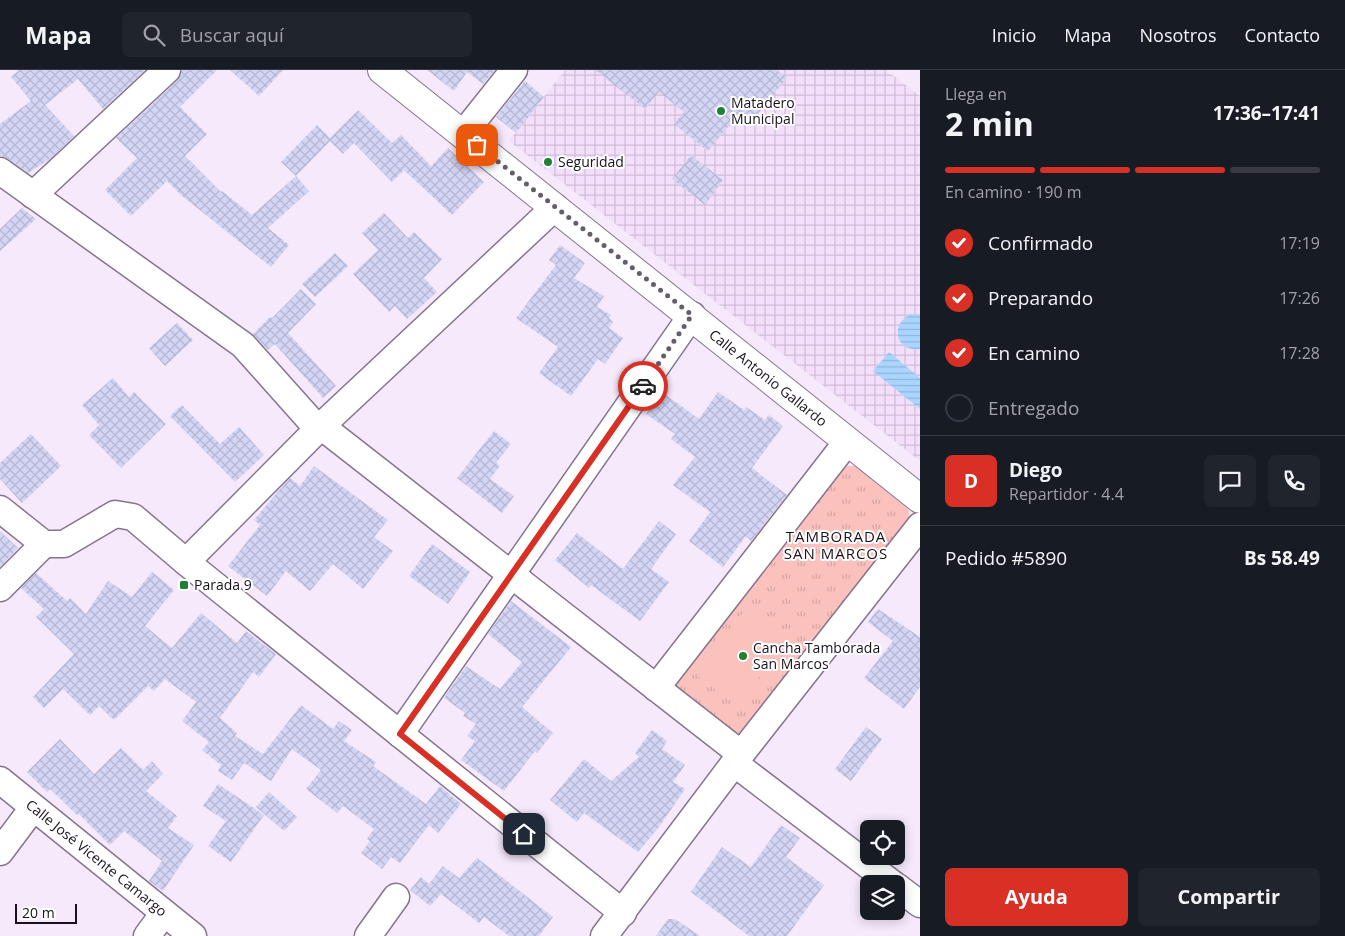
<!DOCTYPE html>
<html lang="es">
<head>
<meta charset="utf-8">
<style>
  body { margin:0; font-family:"Open Sans",sans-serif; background:#20242c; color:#f1f3f6; height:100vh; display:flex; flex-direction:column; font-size:19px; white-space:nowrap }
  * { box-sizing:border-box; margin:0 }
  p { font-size:16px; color:#9ea1a6 }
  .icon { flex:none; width:28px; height:28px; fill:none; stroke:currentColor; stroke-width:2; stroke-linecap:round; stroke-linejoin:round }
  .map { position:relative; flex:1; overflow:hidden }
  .drawer { display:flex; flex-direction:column; background:#171b24; width:425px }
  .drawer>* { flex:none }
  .buttons { position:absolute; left:860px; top:750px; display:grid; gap:10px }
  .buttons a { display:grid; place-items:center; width:45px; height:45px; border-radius:8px; background:#171b24; box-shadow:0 2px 12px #0003; font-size:25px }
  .scale { position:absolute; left:15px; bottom:12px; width:62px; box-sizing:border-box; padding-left:5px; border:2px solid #19121c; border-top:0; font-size:14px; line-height:18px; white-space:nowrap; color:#19121c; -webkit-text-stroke:4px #fff; paint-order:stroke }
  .pin { position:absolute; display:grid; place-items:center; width:42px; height:42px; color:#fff; margin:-21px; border-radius:10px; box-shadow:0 2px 8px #0006 }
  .courier { position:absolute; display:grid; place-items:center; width:50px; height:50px; margin:-25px; border:4px solid #d93025; border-radius:50%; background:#fff; color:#222; box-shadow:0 1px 6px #0007 }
  .overview em { font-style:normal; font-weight:700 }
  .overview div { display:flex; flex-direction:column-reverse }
  .overview { display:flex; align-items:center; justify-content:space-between; height:85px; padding:0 25px }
  h1 { font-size:32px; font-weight:700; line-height:38px }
  .bar { display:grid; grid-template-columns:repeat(4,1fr); gap:8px 5px; align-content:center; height:60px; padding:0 25px }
  .bar i { height:6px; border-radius:4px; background:#363941 }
  .bar .on { background:#d93025 }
  .bar p { grid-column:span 4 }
  .line { display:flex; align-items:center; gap:12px; padding:0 25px; border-top:1px solid #363941 }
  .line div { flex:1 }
  .round { display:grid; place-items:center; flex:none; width:52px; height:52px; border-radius:8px; background:#20242c }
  ol { padding:0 25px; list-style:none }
  li { display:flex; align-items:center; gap:15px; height:55px }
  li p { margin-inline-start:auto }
  li .icon { padding:5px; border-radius:50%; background:#d93025; color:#fff; stroke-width:4 }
  li:last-child { color:#9ea1a6 }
  li i { width:28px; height:28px; border:2px solid #363941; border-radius:50% }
  .cta { display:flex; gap:10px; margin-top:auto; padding:10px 25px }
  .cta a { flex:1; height:58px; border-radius:8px; background:#d93025; color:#fff; font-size:20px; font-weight:700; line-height:58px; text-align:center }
  .cta a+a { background:#20242c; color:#f1f3f6 }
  header { display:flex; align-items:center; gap:30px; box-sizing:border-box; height:70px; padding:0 25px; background:#171b24; border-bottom:1px solid #363941 }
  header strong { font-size:24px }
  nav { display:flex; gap:28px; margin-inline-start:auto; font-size:18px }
  .search { width:350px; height:45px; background:#20242c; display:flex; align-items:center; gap:12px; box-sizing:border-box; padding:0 18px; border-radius:8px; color:#9ea1a6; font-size:19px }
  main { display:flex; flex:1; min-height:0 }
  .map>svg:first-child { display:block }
  .industrial { fill:url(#industrial-grid) }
  .park { fill:url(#park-tufts) }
  .garden { fill:#fac1bd }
  .water { fill:url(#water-rules) }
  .building { fill:url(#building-cross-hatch) }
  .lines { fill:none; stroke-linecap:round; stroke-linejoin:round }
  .minor-casing { stroke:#86748e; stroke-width:29 }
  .major-casing { stroke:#86748e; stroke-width:30 }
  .minor { stroke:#fff; stroke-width:26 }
  .major { stroke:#fff; stroke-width:28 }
  .done { stroke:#665d6a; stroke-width:5; stroke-dasharray:0 9 }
  .route { stroke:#d93025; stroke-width:6 }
  .poi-dot { fill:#1e8134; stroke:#fff; stroke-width:2 }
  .labels { text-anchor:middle; stroke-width:4; stroke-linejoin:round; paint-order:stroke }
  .poi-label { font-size:14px; fill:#19121c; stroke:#fff; text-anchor:start }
  .street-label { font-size:14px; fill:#19121c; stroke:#fff }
  .neighbourhood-label { font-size:15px; letter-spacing:1px; fill:#19121c; stroke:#fff }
</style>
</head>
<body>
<header>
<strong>Mapa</strong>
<div class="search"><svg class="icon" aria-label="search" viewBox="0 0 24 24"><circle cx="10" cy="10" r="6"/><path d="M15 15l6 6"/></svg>Buscar aquí</div>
<nav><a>Inicio</a><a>Mapa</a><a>Nosotros</a><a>Contacto</a></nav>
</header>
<main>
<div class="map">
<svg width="920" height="866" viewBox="0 0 920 866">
  <defs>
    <pattern id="industrial-grid" width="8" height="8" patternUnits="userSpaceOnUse" patternTransform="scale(1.25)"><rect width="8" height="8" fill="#f3dffc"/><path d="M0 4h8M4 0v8" fill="none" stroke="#d0bed7"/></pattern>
    <pattern id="park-tufts" width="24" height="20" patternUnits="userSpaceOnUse" patternTransform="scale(1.25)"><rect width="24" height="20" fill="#fac1bd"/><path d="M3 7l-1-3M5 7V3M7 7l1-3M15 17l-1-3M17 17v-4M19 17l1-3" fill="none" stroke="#d6a5a2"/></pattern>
    <pattern id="water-rules" width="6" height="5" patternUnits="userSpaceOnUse" patternTransform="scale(1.25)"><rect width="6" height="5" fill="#aad5ff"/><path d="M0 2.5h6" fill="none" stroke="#92b6da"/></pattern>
    <pattern id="building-cross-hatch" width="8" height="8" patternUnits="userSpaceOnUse" patternTransform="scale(1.25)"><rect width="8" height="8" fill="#d3d5f5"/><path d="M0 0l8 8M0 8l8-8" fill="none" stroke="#b5b6d1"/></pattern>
  </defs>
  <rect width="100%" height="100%" fill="#f5e9fb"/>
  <!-- industrial -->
  <polygon class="industrial" points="565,0 886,0 920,26 920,391 509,71"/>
  <!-- park -->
  <polygon class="park" points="845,396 855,396 904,432 909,441 909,452 744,664 736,663 677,618 674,611 834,402"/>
  <!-- garden -->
  <polygon class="garden" points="748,536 789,568 737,636 696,605"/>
  <!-- water -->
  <g class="water">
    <path d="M911 244 920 245V279C896 283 889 254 911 244Z"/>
    <polygon points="889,282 920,308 920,339 873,301"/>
  </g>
  <!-- building -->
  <g class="building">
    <polygon points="19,0 144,0 144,1 103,39 78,9 45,35 74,66 50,89 28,103 9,89 0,86 0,54 31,31 11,7"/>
    <polygon points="182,0 217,0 180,37 207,64 185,86 221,122 222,121 252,145 296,106 309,121 268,158 289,175 271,197 181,125 167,111 131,146 105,120 137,88 116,68 177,11"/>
    <polygon points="230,0 283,0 259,26"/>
    <polygon points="427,0 495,0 483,14 467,2 454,21"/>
    <polygon points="595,0 777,0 787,8 749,55 737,46 708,81 674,54 684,42 659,22 645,39"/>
    <polygon points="525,11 544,27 516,63 496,47"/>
    <polygon points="358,40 392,73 401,65 431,96 448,78 484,112 452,145 404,100 392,112 354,73 343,84 330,71 296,106 281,92 317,55 330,68"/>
    <polygon points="691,85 723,110 705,135 672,109"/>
    <polygon points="22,138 36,149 0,181 0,159"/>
    <polygon points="384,143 408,168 414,162 442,189 424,208 437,222 407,249 395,236 389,242 353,204 378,180 362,163"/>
    <polygon points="560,175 585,193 574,208 604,226 597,237 611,245 609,248 613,252 609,258 623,268 605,294 598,289 571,326 539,303 558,277 516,248 556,195 549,190"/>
    <polygon points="335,183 348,196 315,227 302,214"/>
    <polygon points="301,219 316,234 288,263 336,316 323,328 275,274 268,280 253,264 270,247 272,248"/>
    <polygon points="177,253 193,270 165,296 149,278"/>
    <polygon points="113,308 129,327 134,322 166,354 121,398 89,365 99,355 82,335"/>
    <polygon points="662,322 699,349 718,322 744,340 746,337 765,350 769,345 783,356 752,398 787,425 751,471 746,466 723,497 689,471 710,442 673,415 695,387 671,369 675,364 646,344"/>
    <polygon points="182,335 220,374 239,357 264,385 235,412 170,346"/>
    <polygon points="494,361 511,374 496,393 500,396 490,409 514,426 502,443 457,408"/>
    <polygon points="31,364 61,396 22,433 0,409 0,393"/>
    <polygon points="314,396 388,450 374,467 393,481 363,519 333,494 310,521 286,501 267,526 228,496 260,455 254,450 264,438 290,408 300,416"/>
    <polygon points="659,451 676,464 651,499 669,512 640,551 591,515 589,518 555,490 577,463 623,499"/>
    <polygon points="0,461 18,478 0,497"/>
    <polygon points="432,474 470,502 448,534 409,506"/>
    <polygon points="152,502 174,520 145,556 172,578 201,543 237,573 246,561 276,584 259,607 253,602 220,648 237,663 235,666 263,684 301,635 333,659 339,651 352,660 344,671 376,692 373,696 426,734 440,716 461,734 438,763 429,755 400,793 391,787 382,799 361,783 370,771 367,769 374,759 343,736 337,743 306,719 321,700 292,679 271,711 244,693 232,710 218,701 221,695 202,680 209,672 182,651 196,632 165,609 154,621 148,616 114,650 99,636 90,645 63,619 44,638 33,627 74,584 36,547 44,539 21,518 36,503 67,531 70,528 86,544 108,511 132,527"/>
    <polygon points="511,531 571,577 522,637 553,663 537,683 535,681 504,721 461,690 475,671 467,666 476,654 463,646 465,643 444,628 466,596 500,619 522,592 488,564"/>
    <polygon points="878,539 920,567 920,617 904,639 864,608 893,571 868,552"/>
    <polygon points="866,657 882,669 851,711 835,699"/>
    <polygon points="652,660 667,671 662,679 685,695 673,712 685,719 659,757 638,782 584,743 577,752 550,730 584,689 611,711 639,687 635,683"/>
    <polygon points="60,669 94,704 121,678 143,700 152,691 163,704 146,721 177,746 168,758 194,775 163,821 149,811 162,791 124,761 110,775 79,744 77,745 50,719 47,722 27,702"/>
    <polygon points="218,714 264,745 231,792 208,776 226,751 203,736"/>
    <polygon points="269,722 297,747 284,761 256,737"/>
    <polygon points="781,755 800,768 786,787 824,815 787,866 749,866 691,822 722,777 751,797"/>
    <polygon points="477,788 553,847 539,866 509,866 484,847 479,853 441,824 430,836 410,820 421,807 429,814 443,796 459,808"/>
    <polygon points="668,849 675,849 700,866 656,866"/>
  </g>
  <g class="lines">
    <defs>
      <g id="minor">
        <polyline points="463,64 514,0"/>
        <polyline points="0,101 243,275 318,359"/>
        <polyline points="33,125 167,0"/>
        <polyline points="321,356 741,684"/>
        <polyline points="0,439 44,474 64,474 115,444 133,447 186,492 623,843"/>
        <polyline points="186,492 318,359 555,137"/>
        <polyline points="0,518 44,474"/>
        <polyline points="656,618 847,372"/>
        <polyline points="400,664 692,245"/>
        <polyline points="734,693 893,814"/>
        <path id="s1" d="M0 710 193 866"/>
        <polyline points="0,782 33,738"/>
        <polyline points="896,816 920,834"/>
        <polyline points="147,866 164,843"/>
        <polyline points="368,866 396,827"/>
        <polyline points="604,866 741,684 920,456"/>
      </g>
      <g id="major">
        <path id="s2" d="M382 0 920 429"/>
      </g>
    </defs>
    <!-- minor casing -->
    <use href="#minor" class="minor-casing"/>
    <!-- major casing -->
    <use href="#major" class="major-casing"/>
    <!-- minor -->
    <use href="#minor" class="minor"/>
    <!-- major -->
    <use href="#major" class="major"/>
  </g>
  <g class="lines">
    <!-- done -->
    <polyline class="done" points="477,75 692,245 643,316"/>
    <!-- route -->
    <polyline class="route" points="524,764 400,664 643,316"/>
  </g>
  <!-- markers -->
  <g class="poi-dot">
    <circle cx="721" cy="41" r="5"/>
    <circle cx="548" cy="92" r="5"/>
    <rect x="179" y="510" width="10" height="10" rx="2.5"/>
    <circle cx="743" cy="586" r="5"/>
  </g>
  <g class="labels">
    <!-- poi labels -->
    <g class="poi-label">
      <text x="731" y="38">Matadero<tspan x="731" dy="16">Municipal</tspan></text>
      <text x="558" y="97">Seguridad</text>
      <text x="194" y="520">Parada 9</text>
      <text x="753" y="583">Cancha Tamborada<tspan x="753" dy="16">San Marcos</tspan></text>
    </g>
    <!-- street labels -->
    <g class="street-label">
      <text dy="5" stroke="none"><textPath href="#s2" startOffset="494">Calle Antonio Gallardo</textPath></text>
      <text dy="5" stroke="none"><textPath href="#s1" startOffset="124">Calle José Vicente Camargo</textPath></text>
    </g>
    <!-- neighbourhood labels -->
    <g class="neighbourhood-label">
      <text x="836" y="472">TAMBORADA<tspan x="836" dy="17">SAN MARCOS</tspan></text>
    </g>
  </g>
</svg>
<div class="buttons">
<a><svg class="icon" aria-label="locate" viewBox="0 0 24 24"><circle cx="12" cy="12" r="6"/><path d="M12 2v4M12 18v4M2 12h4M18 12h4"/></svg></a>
<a><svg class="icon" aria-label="layers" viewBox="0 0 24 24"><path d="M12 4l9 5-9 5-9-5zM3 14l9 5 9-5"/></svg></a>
</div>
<div class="scale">20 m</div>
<div class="pin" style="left:477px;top:75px;background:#ea580c"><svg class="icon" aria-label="bag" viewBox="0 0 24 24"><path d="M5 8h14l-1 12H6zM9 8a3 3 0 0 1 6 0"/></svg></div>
<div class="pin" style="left:524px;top:764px;background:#1f2937"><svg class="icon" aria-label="home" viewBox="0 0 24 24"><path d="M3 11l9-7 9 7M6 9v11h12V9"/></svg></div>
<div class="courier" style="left:643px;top:316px"><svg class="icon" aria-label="car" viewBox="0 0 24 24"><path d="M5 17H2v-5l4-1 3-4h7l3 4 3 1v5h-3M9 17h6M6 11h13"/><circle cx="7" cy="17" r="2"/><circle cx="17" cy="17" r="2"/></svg></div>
</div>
<section class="drawer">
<div class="overview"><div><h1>2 min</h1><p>Llega en</p></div><em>17:36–17:41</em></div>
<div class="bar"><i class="on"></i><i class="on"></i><i class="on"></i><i></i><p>En camino · 190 m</p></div>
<ol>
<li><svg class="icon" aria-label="check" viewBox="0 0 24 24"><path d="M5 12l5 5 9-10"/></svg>Confirmado<p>17:19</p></li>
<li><svg class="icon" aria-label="check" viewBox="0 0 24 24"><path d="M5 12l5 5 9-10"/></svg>Preparando<p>17:26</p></li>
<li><svg class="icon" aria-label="check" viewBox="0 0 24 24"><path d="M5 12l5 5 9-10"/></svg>En camino<p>17:28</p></li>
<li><i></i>Entregado</li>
</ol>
<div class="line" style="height:90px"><b class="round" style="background:#d93025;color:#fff">D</b><div><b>Diego</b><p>Repartidor · 4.4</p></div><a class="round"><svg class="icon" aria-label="chat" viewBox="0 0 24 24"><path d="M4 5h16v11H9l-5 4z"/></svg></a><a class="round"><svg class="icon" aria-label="phone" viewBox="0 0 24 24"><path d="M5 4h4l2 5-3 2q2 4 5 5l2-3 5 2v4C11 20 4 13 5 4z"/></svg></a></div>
<div class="line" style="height:65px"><div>Pedido #5890</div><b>Bs 58.49</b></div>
<div class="cta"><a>Ayuda</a><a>Compartir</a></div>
</section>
</main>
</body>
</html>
